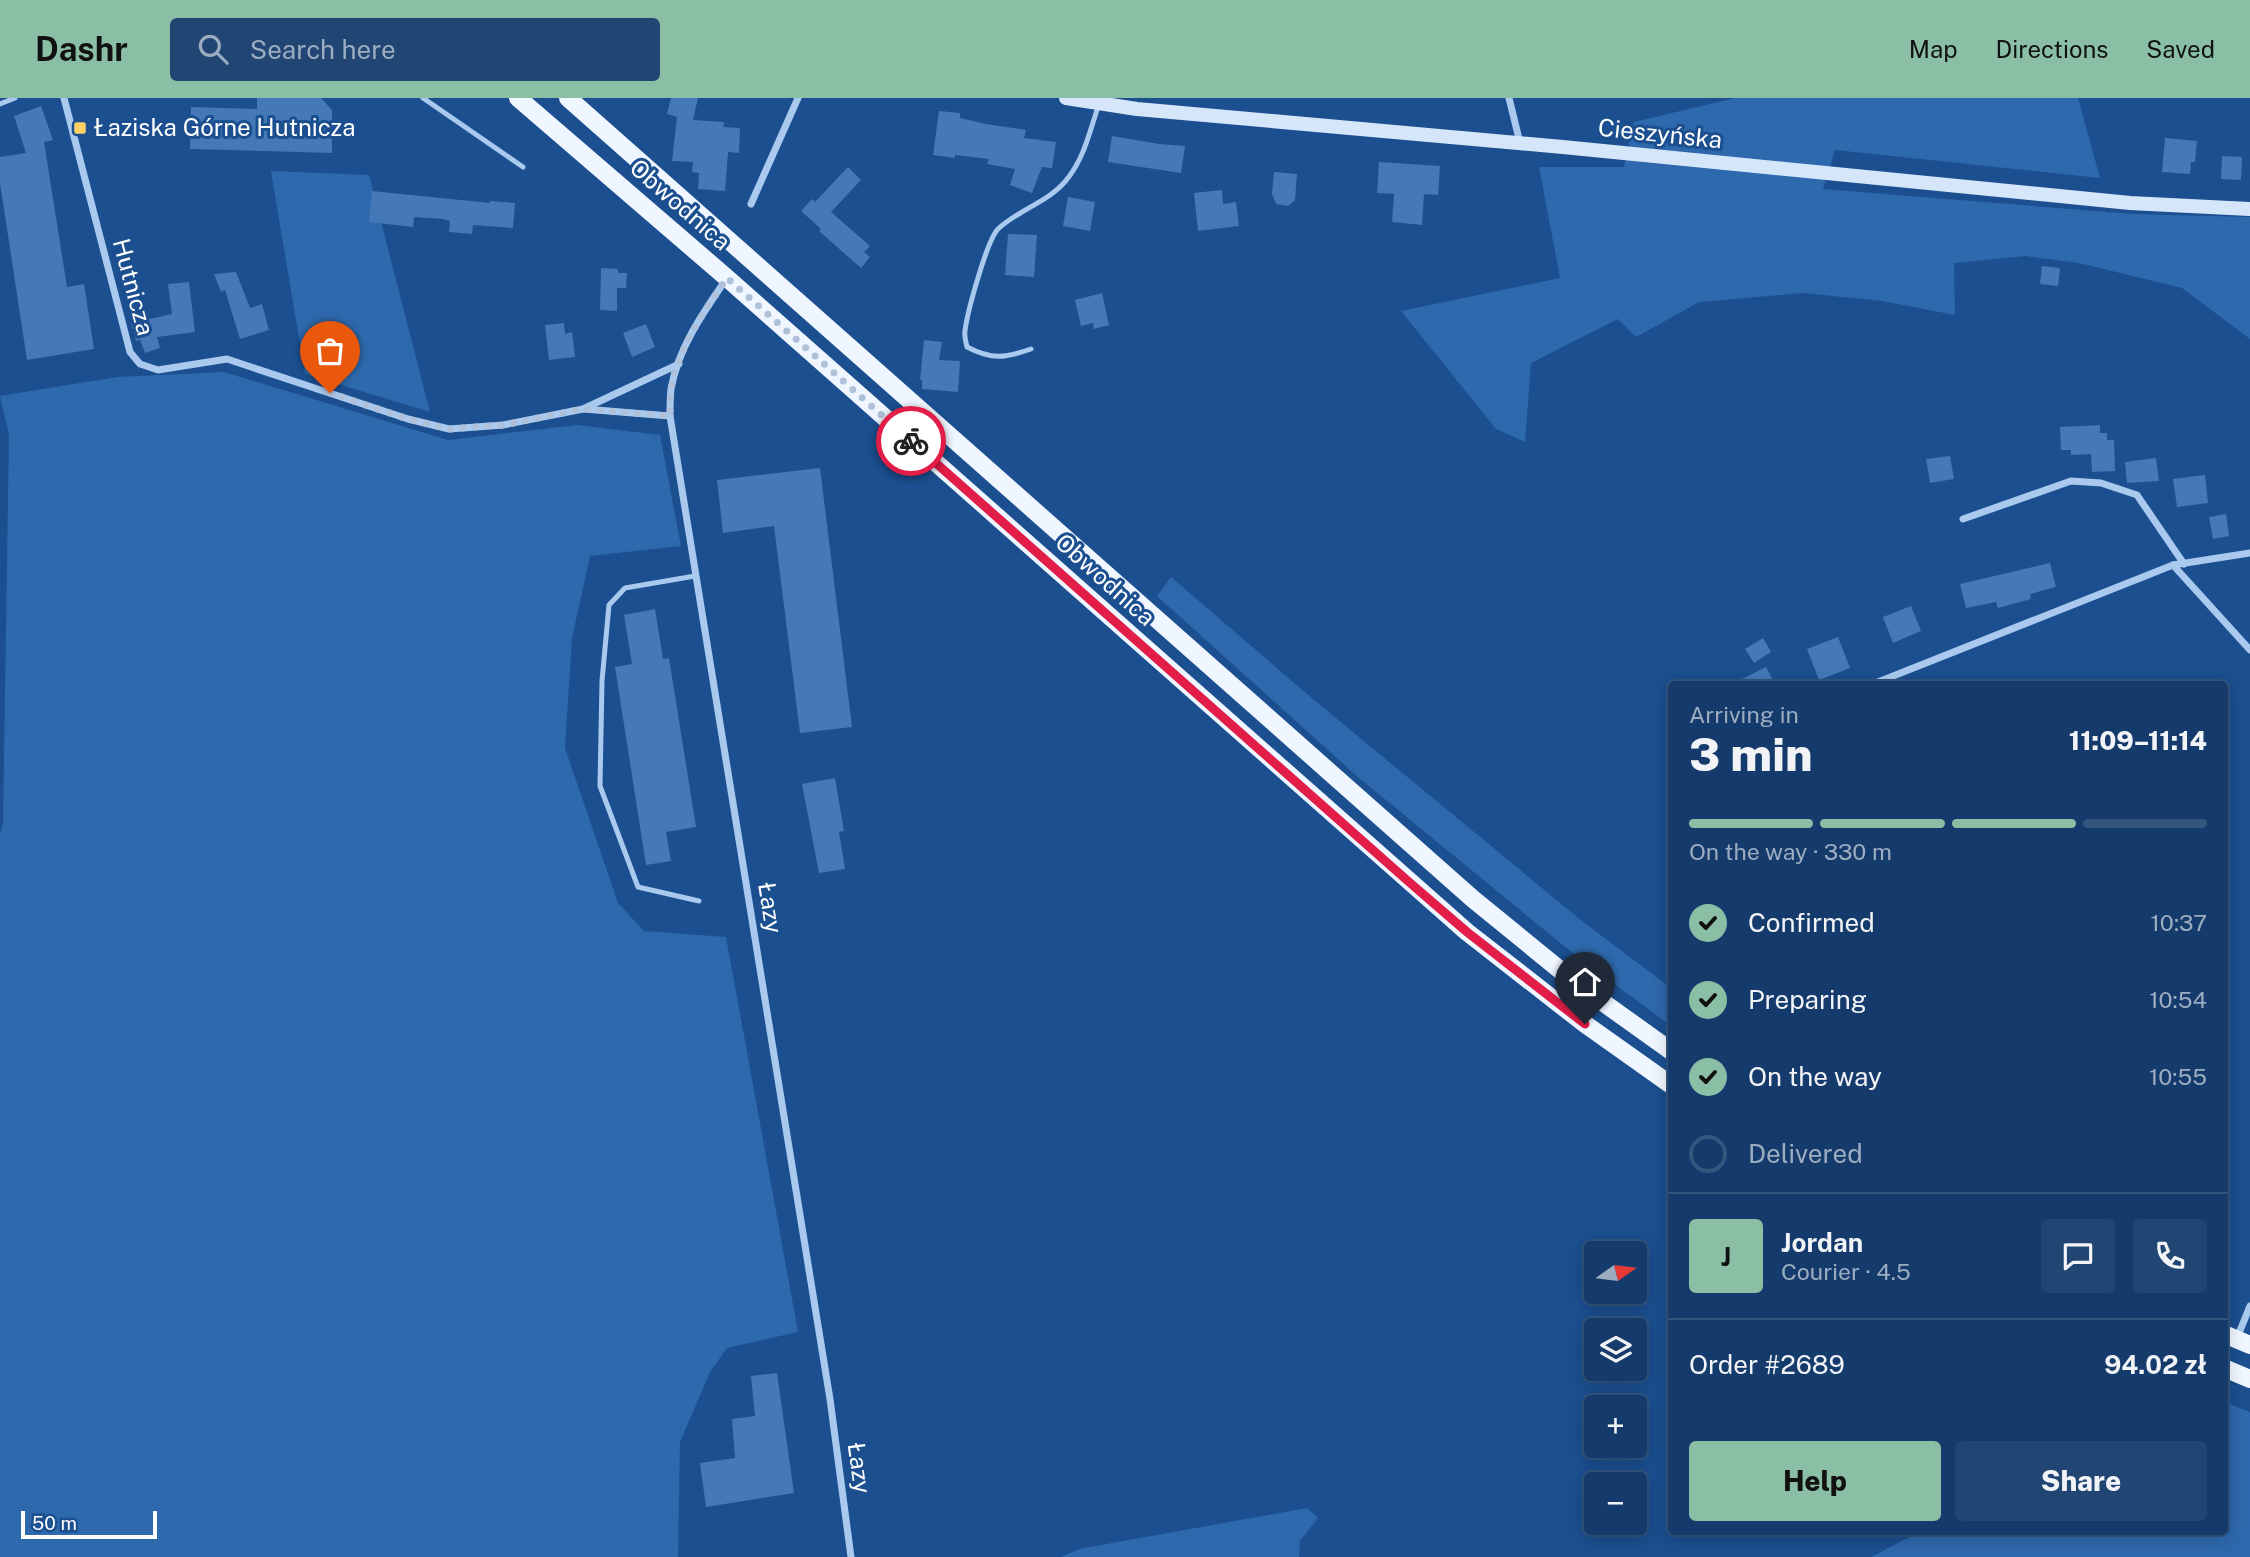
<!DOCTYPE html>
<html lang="en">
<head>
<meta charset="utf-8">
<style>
  body { margin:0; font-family:"Public Sans",sans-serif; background:#214673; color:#f1f3f6; height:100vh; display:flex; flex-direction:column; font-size:26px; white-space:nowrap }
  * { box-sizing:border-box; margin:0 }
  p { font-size:23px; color:#9dadc1 }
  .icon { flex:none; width:38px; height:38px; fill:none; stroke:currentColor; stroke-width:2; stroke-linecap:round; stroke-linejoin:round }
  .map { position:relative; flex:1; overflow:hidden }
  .panel { position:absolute; left:1668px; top:583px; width:560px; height:854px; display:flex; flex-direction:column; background:#143b6b; border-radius:7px; box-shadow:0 4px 18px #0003,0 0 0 2px #33557e }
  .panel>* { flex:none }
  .needle { width:46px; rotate:76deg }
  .tools { position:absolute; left:1584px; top:1143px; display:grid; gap:14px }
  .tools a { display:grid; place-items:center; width:63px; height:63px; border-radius:7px; background:#143b6b; box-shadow:0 4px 18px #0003,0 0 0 2px #33557e; font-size:35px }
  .scale { position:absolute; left:21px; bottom:18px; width:136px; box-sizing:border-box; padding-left:7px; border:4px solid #fff; border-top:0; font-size:19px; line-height:24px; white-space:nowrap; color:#fff; -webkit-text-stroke:5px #1b4f8f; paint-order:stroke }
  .pin { position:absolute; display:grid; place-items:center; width:60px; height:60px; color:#fff; margin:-72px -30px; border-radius:50% 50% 50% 0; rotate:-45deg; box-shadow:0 0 7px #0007 }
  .pin .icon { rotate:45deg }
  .courier { position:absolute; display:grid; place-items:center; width:70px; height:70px; margin:-35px; border:5px solid #e11d48; border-radius:50%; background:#fff; color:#222; box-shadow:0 2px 9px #0007 }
  .summary em { font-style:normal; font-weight:800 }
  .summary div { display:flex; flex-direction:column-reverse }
  .summary { display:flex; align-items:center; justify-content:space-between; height:119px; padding:0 21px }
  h1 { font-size:46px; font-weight:800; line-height:52px }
  .bar { display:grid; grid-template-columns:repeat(4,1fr); gap:10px 7px; align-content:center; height:84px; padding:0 21px }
  .bar i { height:9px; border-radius:5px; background:#33557e }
  .bar .current { background:#8abfa5 }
  .bar p { grid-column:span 4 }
  .line { display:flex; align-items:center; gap:18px; padding:0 21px; border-top:2px solid #33557e }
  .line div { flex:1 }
  .round { display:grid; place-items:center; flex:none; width:74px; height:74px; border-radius:7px; background:#214673 }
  ol { padding:0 21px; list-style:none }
  li { display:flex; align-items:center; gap:21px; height:77px }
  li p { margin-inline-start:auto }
  li .icon { padding:7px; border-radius:50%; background:#8abfa5; color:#111; stroke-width:4 }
  li:last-child { color:#9dadc1 }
  li i { width:38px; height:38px; border:4px solid #33557e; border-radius:50% }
  .cta { display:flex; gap:14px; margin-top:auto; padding:14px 21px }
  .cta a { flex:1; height:80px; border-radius:7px; background:#8abfa5; color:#111; font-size:28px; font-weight:800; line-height:80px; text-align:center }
  .cta a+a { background:#214673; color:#f1f3f6 }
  header { display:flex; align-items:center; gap:42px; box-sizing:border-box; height:98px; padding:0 35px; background:#8abfa5; color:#111 }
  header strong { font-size:33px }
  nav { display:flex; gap:38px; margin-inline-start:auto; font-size:24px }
  .search { width:490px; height:63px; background:#214673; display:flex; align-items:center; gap:18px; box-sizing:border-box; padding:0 24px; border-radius:7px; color:#9dadc1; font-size:26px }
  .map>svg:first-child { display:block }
  .green { fill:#2e69ad }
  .building { fill:#4478b7 }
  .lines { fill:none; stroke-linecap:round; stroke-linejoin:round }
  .lane { stroke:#a9c9ee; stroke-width:5 }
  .street { stroke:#a9c9ee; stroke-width:7 }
  .secondary { stroke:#d6e6fa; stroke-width:14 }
  .primary { stroke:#f0f6ff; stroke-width:18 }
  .done { stroke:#afc1d8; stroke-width:7; stroke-dasharray:0 12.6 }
  .route { stroke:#e11d48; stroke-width:9 }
  .poi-dot { fill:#ffd166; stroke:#1b4f8f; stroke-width:2.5 }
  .labels { text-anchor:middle; stroke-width:6; stroke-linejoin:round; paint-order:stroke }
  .poi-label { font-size:24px; fill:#fff; stroke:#1b4f8f; text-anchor:start }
  .street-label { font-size:24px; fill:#fff; stroke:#1b4f8f }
</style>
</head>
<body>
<header>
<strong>Dashr</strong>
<div class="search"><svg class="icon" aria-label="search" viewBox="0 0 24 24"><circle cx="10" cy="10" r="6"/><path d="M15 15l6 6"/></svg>Search here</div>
<nav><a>Map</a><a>Directions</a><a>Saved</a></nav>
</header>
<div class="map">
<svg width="2250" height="1459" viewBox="0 0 2250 1459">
  <rect width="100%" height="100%" fill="#1b4f8f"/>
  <!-- green -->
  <g class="green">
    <polygon points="1735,0 2078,0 2100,80 1835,52 1823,91 2132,116 2250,119 2250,241 2182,190 2079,165 2025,158 1954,165 1955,217 1882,203 1803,195 1699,204 1636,239 1618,221 1531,265 1525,344 1496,331 1401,213 1560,180 1539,69 1624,69 1634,24"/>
    <polygon points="271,73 369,77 430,314 305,276"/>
    <polygon points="224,274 448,342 577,327 660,337 681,448 590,458 572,540 565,650 618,805 644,833 726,839 798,1234 727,1250 710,1274 680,1344 678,1459 0,1459 0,735 3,725 9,337 0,298 117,279"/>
    <polygon points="1171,479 1314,602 1582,823 1671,890 1671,928 1569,852 1359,680 1157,498"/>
    <polygon points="2224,1304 2250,1314 2250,1459 1871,1459 1921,1433 2224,1433"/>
    <polygon points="1307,1410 1318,1420 1300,1443 1299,1459 1061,1459 1079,1451"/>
  </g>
  <!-- building -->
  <g class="building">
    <polygon points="257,0 321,0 332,12 332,55 190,51 191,9 257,11"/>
    <polygon points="671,0 698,0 693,22 724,24 723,29 740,30 739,55 728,54 725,93 698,91 699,75 692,74 693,64 672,63 677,19 667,16"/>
    <polygon points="41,8 53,42 44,44 67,189 84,186 94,251 27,262 0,85 0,59 26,55 14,18"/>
    <polygon points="939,13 960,15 960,20 986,26 1026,32 1024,40 1056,44 1052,70 1042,69 1032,95 1010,87 1015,71 987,66 989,61 955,57 955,60 933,57"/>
    <polygon points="1112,38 1159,46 1185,48 1181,75 1108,64"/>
    <polygon points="2165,40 2197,43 2195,64 2191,64 2190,76 2162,74"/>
    <polygon points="2222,58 2242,59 2241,82 2221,81"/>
    <polygon points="1379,64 1440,68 1438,97 1424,96 1422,127 1392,124 1394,96 1377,95"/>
    <polygon points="848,69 861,82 831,114 870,148 864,154 870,159 861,170 819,133 821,131 801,113 812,101 815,104"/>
    <polygon points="1274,74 1297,76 1295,102 1288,108 1276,106 1272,96"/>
    <polygon points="1222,92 1223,106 1236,104 1239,128 1198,133 1194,95"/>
    <polygon points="372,93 490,105 490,103 515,105 513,130 473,127 472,136 449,134 450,123 443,121 414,119 413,129 369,124"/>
    <polygon points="1068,99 1095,104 1090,133 1063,128"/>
    <polygon points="1008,136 1037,137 1034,179 1005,177"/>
    <polygon points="2042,168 2060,170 2058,188 2040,186"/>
    <polygon points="601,170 618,171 618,175 627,175 626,190 617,190 617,213 600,212"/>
    <polygon points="236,174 250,210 262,206 269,232 240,241 225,192 221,194 214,176"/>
    <polygon points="189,184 195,234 157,239 160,250 145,255 140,242 136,243 131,225 172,216 168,186"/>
    <polygon points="1102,195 1109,227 1094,231 1093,225 1081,228 1075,202"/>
    <polygon points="564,225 565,236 572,234 575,259 549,262 545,227"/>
    <polygon points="646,226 655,249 632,259 623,235"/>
    <polygon points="924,242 942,244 939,262 960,263 958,294 922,291 922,282 920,282"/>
    <polygon points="2100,327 2100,335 2107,335 2107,342 2114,342 2115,373 2092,374 2091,356 2071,357 2071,352 2061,352 2060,329"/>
    <polygon points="1950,358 1954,381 1930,385 1926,361"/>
    <polygon points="2156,360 2159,383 2127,385 2125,364"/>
    <polygon points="820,370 852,629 800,635 774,428 723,435 717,382"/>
    <polygon points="2205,377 2208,405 2177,409 2173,381"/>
    <polygon points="2226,416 2229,438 2213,441 2209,419"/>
    <polygon points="2050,465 2056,489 2030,496 2031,501 1998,510 1996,504 1966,510 1960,486"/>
    <polygon points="1911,508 1921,533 1893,545 1883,519"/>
    <polygon points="655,511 663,561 669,560 696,729 666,734 671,763 646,767 615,569 632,566 624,517"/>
    <polygon points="1838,539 1850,570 1819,582 1807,551"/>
    <polygon points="1763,540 1771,554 1754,565 1745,551"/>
    <polygon points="1766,569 1775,586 1732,586"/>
    <polygon points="835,680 844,733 839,734 845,771 819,775 802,686"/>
    <polygon points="777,1275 794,1395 706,1409 700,1365 735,1360 732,1321 755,1318 751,1278"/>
  </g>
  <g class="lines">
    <!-- lane -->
    <g class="lane">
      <polyline points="423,0 523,69"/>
      <polyline points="0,6 15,0"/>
      <path d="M1031 251C1005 260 992 262 967 249 966 244 964 239 965 233 967 215 987 142 998 131 1019 111 1050 104 1068 80 1085 58 1090 32 1099 6"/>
      <polyline points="695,478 625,490 609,507 602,583 600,688 638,789 699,803"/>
    </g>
    <!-- street -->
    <g class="street">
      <polyline points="64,0 130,254 140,266 158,272 227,261 408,321 449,331 503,327 583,311 679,266"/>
      <polyline points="1509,0 1520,45"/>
      <polyline points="751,106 798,0"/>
      <path d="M727 180C704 213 678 250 671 291 670 300 670 309 670 318L830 1301 851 1459"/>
      <polyline points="584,311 670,318"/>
      <polyline points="1963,421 2071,383 2101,385 2137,397 2184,466"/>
      <polyline points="2173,467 2250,552"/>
      <polyline points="1873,586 2173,467 2250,455"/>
      <polyline points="2237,1240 2250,1208"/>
    </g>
    <!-- secondary -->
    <polyline class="secondary" points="1066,0 1137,11 1563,49 2130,105 2250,111"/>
    <!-- primary -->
    <g class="primary">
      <polyline points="518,0 727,180 1467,834 1585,926 1671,987"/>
      <polyline points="568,0 1473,801 1576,885 1671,953"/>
      <polyline points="2224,1236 2250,1247"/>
      <polyline points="2224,1270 2250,1281"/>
    </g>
  </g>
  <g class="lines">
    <!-- done -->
    <path class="done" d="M330 295 408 321 449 331 503 327 583 311 670 318C670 309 670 300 671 291 678 250 704 214 727 180L911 343"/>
    <!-- route -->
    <polyline class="route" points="911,343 1409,784 1467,834 1585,926"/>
  </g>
  <!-- markers -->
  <rect class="poi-dot" x="73" y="23" width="14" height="14" rx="3.5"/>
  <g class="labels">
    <!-- poi labels -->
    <g class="poi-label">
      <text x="94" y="38">Łaziska Górne Hutnicza</text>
    </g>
    <!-- street labels -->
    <g class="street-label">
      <text transform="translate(1660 36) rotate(6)" y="8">Cieszyńska</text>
      <text transform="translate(680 107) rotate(41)" y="8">Obwodnica</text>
      <text transform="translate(133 189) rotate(75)" y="8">Hutnicza</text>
      <text transform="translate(1105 482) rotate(42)" y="8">Obwodnica</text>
      <text transform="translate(770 810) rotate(81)" y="8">Łazy</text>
      <text transform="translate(859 1370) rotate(82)" y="8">Łazy</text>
    </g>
  </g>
</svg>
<div class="tools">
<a><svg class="needle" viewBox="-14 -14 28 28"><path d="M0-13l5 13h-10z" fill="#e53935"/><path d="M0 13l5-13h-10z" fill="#9dadc1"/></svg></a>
<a><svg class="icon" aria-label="layers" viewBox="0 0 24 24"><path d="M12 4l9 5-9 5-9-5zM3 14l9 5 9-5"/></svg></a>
<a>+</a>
<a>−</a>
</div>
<div class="scale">50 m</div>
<div class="pin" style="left:330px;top:295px;background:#ea580c"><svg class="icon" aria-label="bag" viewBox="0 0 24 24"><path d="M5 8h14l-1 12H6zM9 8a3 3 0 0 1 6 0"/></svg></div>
<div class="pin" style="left:1585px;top:926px;background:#1f2937"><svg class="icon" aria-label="home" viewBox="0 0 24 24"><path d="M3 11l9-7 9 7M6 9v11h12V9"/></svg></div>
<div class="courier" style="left:911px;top:343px"><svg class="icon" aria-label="bike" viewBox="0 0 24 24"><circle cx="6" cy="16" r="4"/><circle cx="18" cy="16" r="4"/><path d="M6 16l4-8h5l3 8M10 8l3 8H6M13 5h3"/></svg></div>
<section class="panel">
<div class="summary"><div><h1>3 min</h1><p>Arriving in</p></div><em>11:09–11:14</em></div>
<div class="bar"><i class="current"></i><i class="current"></i><i class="current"></i><i></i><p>On the way · 330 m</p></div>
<ol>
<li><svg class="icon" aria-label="check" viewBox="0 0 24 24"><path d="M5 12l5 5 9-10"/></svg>Confirmed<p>10:37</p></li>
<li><svg class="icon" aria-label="check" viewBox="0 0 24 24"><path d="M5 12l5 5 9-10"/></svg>Preparing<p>10:54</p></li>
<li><svg class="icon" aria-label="check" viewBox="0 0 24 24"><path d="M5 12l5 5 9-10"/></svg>On the way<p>10:55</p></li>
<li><i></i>Delivered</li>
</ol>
<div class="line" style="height:126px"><b class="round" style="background:#8abfa5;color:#111">J</b><div><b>Jordan</b><p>Courier · 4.5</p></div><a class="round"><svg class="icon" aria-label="chat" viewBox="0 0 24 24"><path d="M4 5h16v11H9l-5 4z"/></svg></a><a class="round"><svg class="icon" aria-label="phone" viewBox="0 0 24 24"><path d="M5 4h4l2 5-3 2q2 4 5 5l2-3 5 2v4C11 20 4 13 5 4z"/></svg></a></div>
<div class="line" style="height:91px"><div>Order #2689</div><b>94.02 zł</b></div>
<div class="cta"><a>Help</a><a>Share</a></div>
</section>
</div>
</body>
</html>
